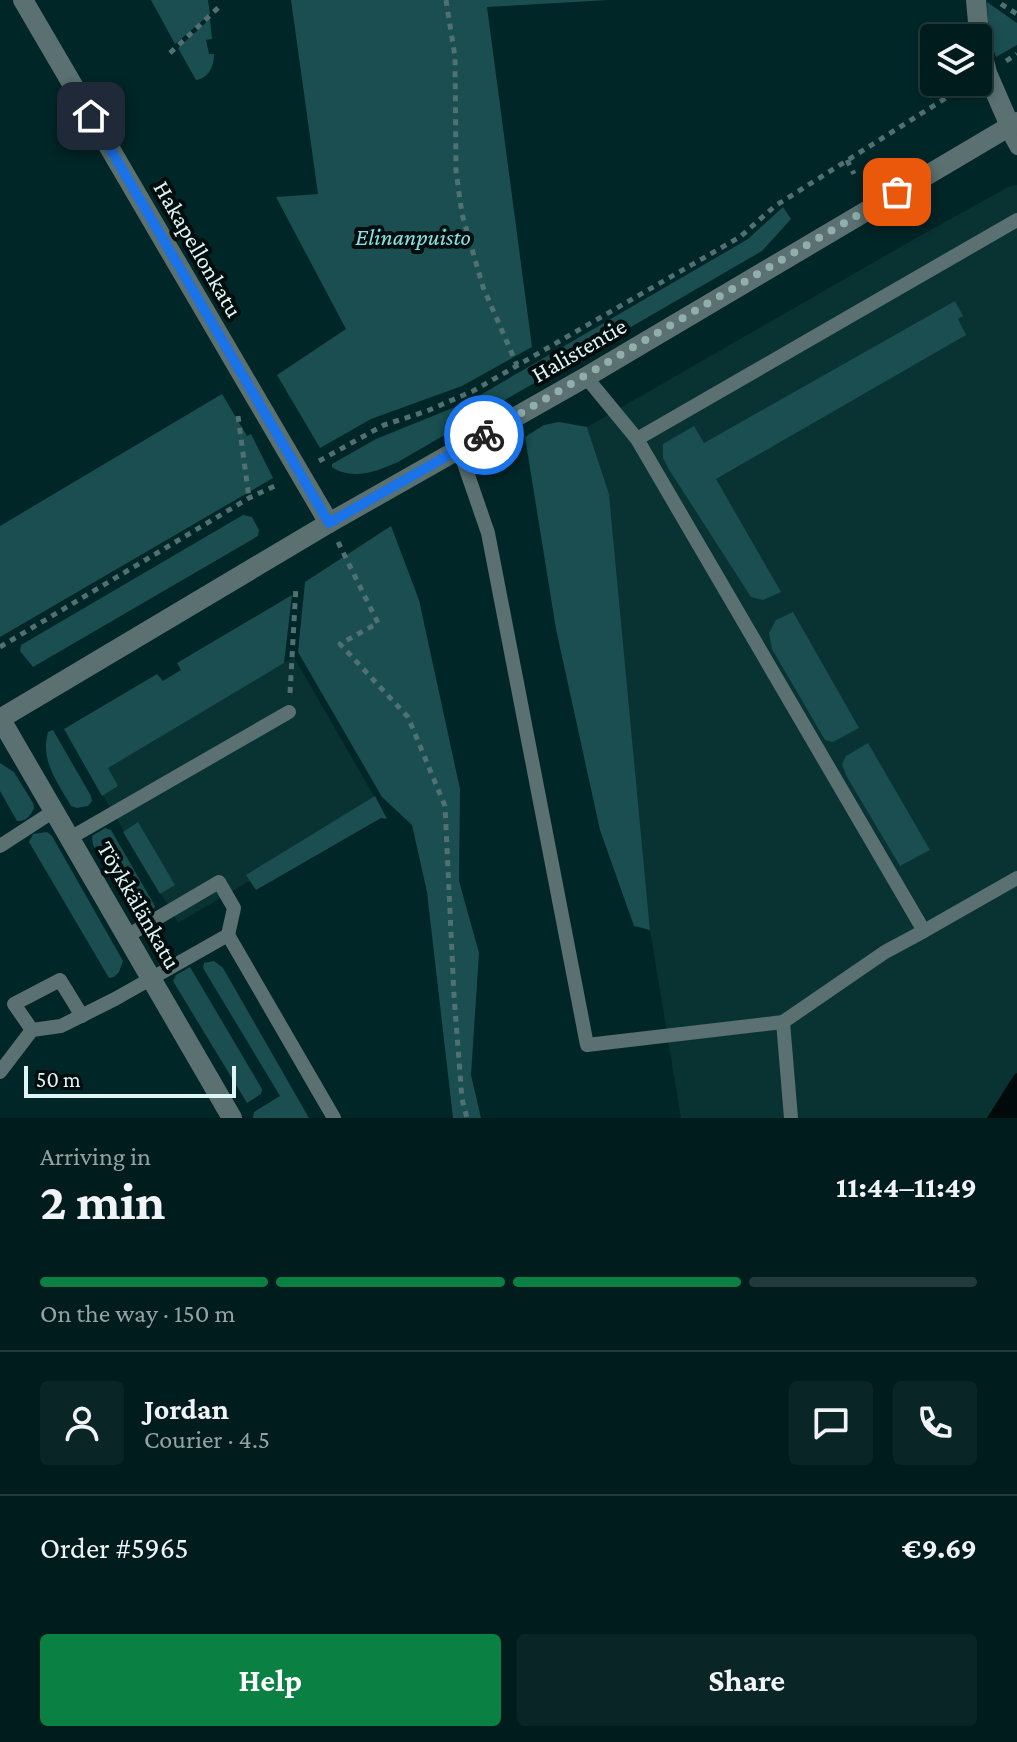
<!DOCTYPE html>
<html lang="en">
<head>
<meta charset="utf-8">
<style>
  body { margin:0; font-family:"Crimson Pro",serif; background:#0a2526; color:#f1f3f6; height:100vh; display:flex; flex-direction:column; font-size:30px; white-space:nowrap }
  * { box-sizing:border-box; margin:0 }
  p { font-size:26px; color:#95a1a4 }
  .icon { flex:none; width:44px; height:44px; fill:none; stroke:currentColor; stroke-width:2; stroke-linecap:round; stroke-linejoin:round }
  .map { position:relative; height:1118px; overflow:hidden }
  .panel { display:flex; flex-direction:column; background:#001c1d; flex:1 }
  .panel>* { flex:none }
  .fabs { position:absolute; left:920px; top:24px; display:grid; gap:16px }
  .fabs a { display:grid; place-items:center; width:72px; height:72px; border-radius:8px; background:#001c1d; box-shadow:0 4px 12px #0003,0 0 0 2px #223a3b; font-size:40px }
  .scale { position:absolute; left:24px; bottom:20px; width:212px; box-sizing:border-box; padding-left:8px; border:4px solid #e0f5f5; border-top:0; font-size:22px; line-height:28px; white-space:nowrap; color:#e0f5f5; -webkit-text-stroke:6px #010d0d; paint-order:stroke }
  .pin { position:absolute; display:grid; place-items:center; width:68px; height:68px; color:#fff; margin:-34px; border-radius:16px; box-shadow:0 4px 12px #0006 }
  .courier { position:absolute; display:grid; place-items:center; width:80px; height:80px; margin:-40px; border:6px solid #1a73e8; border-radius:50%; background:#fff; color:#222; box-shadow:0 2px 10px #0007 }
  .summary em { font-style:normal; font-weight:700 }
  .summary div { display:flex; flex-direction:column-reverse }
  .summary { display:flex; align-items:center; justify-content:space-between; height:136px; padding:0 40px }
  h1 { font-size:52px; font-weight:700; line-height:60px }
  .bar { display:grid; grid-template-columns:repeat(4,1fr); gap:12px 8px; align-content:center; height:96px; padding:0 40px }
  .bar i { height:10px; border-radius:6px; background:#223a3b }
  .bar .current { background:#0b8043 }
  .bar p { grid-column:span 4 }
  .line { display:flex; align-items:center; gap:20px; padding:0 40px; border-top:2px solid #223a3b }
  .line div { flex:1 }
  .round { display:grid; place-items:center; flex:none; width:84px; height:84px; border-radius:8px; background:#0a2526 }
  .button { display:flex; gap:16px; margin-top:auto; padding:16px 40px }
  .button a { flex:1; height:92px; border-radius:8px; background:#0b8043; color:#fff; font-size:32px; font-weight:700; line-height:92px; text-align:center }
  .button a+a { background:#0a2526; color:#f1f3f6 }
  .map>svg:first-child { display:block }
  .built { fill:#093233 }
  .green { fill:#1a4e50 }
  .water { fill:#000a0a }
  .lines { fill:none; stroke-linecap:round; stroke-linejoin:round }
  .path { stroke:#507071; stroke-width:5; stroke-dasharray:6 6; stroke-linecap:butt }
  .service { stroke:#5a7071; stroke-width:14 }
  .minor { stroke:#5a7071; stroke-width:20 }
  .tertiary { stroke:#5a7071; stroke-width:20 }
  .done { stroke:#92adad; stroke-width:8; stroke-dasharray:0 14.4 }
  .route { stroke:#1a73e8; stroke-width:10 }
  .labels { text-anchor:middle; stroke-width:8; stroke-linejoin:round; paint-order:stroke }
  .park-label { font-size:24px; font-style:italic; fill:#87e3e6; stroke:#010d0d }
  .street-label { font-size:24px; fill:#e0f5f5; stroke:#010d0d }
</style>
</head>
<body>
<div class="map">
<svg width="1017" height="1118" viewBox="0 0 1017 1118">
  <rect width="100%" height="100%" fill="#002627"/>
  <!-- built -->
  <g class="built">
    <polygon points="1017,185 1017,1073 987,1118 681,1118 650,930 609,494 587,427 916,238 1010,186"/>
    <polygon points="294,657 379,805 178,923 91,775"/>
  </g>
  <!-- green -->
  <g class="green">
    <polygon points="151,0 208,0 210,14 175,44"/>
    <polygon points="291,0 609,0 487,7 532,347 462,386 371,419 320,448 277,375 346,329 276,197 318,194"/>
    <polygon points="987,2 1017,23 1017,45 996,57 989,37"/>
    <path d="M210 19 212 39 206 40 209 54H214C214 66 209 78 196 80L178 48Z"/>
    <path d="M783 207 791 219 762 251 398 462C378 471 352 481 332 467V464L376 439 470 401 748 239Z"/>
    <polygon points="955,301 963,316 958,319 966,335 716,479 781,592 763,600 751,597 668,468 663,458 663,444 694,426 704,443"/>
    <polygon points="222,394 247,436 251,434 273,478 0,637 0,526"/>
    <polygon points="559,422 587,427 609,494 650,930 634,926 600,830 556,629 525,437 544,425"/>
    <polygon points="243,515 252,517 259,530 258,536 33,667 20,651 21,645"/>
    <polygon points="391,526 419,600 460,789 459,881 479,953 471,1075 481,1118 453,1118 427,892 412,825 382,797 298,652 305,582"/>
    <polygon points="292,595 284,663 108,768 118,786 102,796 64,729 157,674 163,681 181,670 177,663"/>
    <polygon points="793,612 859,728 833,742 825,740 772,649 769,633 776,620"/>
    <path d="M53 730 91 796 92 801 88 806 77 808 71 806C57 781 40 761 48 732Z"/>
    <polygon points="868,743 930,850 900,866 847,777 842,764 846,756"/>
    <path d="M0 763 14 772 33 803 34 808C31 815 26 822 17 821L0 791Z"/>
    <polygon points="375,796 387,819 381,818 256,890 246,875"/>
    <polygon points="138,822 175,885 160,894 123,832"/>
    <polygon points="105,828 111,830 155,906 151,913 141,917 135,915 93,845 92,836"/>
    <polygon points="47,832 52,836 123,961 119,972 114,977 109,978 29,842 33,834"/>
    <polygon points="214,961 223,968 309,1118 253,1118 254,1112 280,1096 203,968 204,963"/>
    <polygon points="190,967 262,1089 261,1094 247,1103 173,981 176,975"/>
  </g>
  <!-- water -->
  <polygon class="water" points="1017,1073 1017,1118 987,1118 1014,1075"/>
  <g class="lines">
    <!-- path -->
    <g class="path">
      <polyline points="446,0 455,57 456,171 462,214 483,287 517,365"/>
      <polyline points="1001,4 1017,14"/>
      <polyline points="170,53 219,7"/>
      <polyline points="1006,61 1017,54"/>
      <polyline points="847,160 854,174"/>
      <polyline points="238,416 249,498"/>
      <polyline points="319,461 384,425 427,411 473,391 740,237 775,206 968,84"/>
      <polyline points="338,542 378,623 340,644 408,717 445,806 454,996 462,1099 467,1118"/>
      <polyline points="0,647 249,498 279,484"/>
      <polyline points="290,693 296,586"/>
    </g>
    <!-- service -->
    <g class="service">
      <polyline points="1006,128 1017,148"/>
      <polyline points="586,377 637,439 924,931 1017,878"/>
      <polyline points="637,439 1017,220"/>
      <polyline points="459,449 488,533 587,1045 783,1022"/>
      <polyline points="70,838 289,712"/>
      <polyline points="0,846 54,811"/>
      <polyline points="127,936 219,882 234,908 228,935"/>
      <polyline points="32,1030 14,1004 60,980 82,1016"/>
      <polyline points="0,1072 32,1030 61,1026 115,999 228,935 334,1118"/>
      <polyline points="791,1118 783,1022 885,952 924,931"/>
    </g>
    <!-- minor -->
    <g class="minor">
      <polyline points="23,0 329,523"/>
      <polyline points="976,0 980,45 987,73 1010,126"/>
      <polyline points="0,718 232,1118"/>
    </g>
    <!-- tertiary -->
    <polyline class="tertiary" points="0,719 329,523 586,377 1017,122"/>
  </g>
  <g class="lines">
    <!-- done -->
    <polyline class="done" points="484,435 897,192"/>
    <!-- route -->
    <polyline class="route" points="91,116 329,523 484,435"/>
  </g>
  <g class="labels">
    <!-- park labels -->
    <g class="park-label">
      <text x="413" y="245">Elinanpuisto</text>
    </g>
    <!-- street labels -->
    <g class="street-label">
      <text transform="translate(198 249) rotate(60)" y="8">Hakapellonkatu</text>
      <text transform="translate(579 350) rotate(-30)" y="8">Halistentie</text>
      <text transform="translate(139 905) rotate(60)" y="8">Töykkälänkatu</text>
    </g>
  </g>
</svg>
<div class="fabs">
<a><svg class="icon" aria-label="layers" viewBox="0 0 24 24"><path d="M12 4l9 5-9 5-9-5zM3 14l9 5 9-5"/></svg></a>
</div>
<div class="scale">50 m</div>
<div class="pin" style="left:897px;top:192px;background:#ea580c"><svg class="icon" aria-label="bag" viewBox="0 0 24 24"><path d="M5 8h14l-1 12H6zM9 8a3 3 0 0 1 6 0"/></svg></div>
<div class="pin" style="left:91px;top:116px;background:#1f2937"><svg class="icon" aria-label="home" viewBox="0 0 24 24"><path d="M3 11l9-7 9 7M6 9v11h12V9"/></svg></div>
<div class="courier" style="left:484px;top:435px"><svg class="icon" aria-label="bike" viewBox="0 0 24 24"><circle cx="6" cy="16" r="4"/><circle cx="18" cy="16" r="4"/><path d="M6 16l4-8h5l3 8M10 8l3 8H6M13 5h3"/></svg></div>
</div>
<section class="panel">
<div class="summary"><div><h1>2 min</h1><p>Arriving in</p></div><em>11:44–11:49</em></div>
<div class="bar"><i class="current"></i><i class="current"></i><i class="current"></i><i></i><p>On the way · 150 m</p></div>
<div class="line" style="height:144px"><a class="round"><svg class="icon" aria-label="person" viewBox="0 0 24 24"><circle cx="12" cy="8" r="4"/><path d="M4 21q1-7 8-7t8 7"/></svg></a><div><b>Jordan</b><p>Courier · 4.5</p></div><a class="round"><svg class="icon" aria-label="chat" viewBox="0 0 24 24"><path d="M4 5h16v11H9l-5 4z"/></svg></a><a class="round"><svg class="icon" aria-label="phone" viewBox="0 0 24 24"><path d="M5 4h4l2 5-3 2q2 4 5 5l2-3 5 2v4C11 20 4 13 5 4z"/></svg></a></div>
<div class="line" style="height:104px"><div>Order #5965</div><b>€9.69</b></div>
<div class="button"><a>Help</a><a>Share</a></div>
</section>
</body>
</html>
